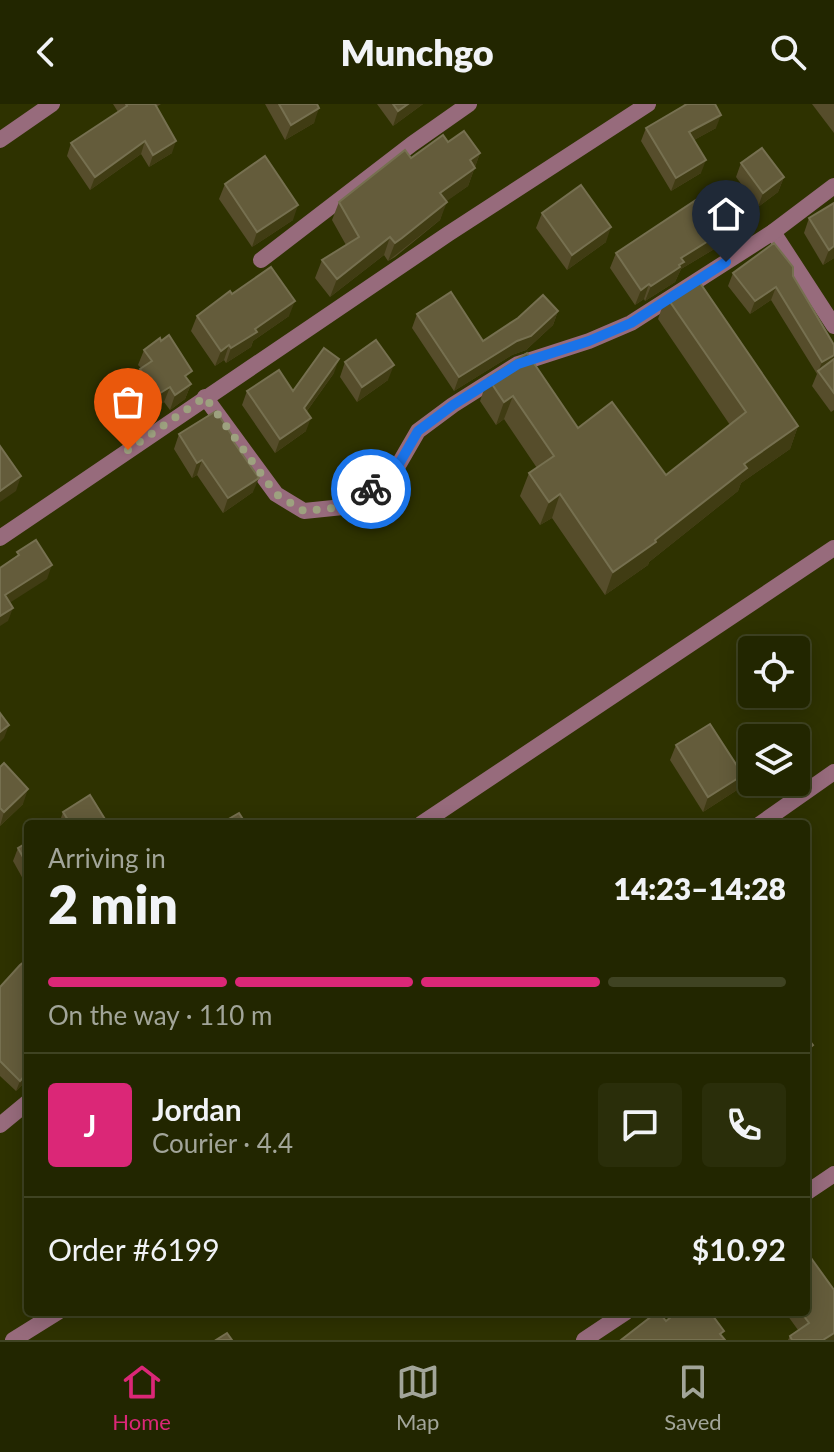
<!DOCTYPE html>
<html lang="en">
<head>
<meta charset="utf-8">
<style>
  body { margin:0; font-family:Lato,sans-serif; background:#2a2e0a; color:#f1f3f6; height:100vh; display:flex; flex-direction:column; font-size:30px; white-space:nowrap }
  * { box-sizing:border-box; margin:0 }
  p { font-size:26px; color:#a2a599 }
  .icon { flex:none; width:44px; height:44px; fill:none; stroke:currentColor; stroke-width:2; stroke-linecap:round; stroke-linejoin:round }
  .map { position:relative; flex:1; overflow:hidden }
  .sheet { position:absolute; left:24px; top:716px; width:786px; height:496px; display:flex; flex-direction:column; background:#222600; border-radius:8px; box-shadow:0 4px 20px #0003,0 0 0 2px #3f4322 }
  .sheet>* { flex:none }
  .controls { position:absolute; left:738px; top:532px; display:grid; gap:16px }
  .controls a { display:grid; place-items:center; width:72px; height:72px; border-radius:8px; background:#222600; box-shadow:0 4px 20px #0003,0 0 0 2px #3f4322; font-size:40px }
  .pin { position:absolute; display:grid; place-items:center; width:68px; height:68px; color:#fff; margin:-82px -34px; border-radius:50% 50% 50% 0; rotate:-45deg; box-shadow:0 0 8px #0007 }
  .pin .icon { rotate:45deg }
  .courier { position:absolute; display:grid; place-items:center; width:80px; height:80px; margin:-40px; border:6px solid #1a73e8; border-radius:50%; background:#fff; color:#222; box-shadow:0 2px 10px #0007 }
  .summary em { font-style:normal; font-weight:800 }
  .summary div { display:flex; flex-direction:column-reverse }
  .summary { display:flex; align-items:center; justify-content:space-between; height:136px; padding:0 24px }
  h1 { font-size:52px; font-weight:800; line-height:60px }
  .bar { display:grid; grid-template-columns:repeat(4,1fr); gap:12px 8px; align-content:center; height:96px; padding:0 24px }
  .bar i { height:10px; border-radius:6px; background:#3f4322 }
  .bar .active { background:#db2777 }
  .bar p { grid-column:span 4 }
  .line { display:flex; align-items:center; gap:20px; padding:0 24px; border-top:2px solid #3f4322 }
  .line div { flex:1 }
  .round { display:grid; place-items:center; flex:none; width:84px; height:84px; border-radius:8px; background:#2a2e0a }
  header { display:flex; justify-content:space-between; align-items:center; height:104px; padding:0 24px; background:#222600; font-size:36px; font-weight:800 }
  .dock { display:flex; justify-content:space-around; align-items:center; height:112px; border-top:2px solid #3f4322; background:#222600; font-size:22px; color:#a2a599 }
  .dock a { display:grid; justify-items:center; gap:4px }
  .dock .active { color:#db2777 }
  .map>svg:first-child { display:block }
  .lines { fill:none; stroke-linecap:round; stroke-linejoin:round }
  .minor { stroke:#976b7c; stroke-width:16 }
  .wall { fill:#564d2b }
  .shaded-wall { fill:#403c13 }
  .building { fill:#645c3b; stroke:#767050; stroke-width:2 }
  .done { stroke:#9da17f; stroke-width:8; stroke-dasharray:0 14.4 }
  .route { stroke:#1a73e8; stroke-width:10 }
</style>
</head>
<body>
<header><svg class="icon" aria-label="back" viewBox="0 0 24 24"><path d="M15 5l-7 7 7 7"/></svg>Munchgo<svg class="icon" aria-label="search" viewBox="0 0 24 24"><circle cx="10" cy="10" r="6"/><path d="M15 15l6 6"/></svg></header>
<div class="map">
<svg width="834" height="1236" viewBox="0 0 834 1236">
  <rect width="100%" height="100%" fill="#2e3200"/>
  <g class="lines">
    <!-- minor -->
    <g class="minor">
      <polyline points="0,36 52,0"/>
      <polyline points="773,128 834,222"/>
      <polyline points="261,156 412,40 469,0"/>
      <polyline points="205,293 276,390 304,407 343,403 392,372 418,327 453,301 518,260 589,237 631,219 773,128 834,82"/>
      <polyline points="0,434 448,130 648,0"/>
      <polyline points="421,720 834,444"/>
      <polyline points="760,720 834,668"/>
      <polyline points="0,1021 28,998"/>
      <polyline points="806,1089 834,1070"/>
      <polyline points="13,1236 58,1208"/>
      <polyline points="584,1236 626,1208"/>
    </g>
  </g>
  <!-- wall -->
  <g class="wall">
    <polygon points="113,0 161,0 156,3 172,49 149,63 141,50 90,86 67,52 71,39 118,8"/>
    <polygon points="265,0 317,0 314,19 285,36"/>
    <polygon points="377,0 423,0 393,22"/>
    <polygon points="684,0 715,0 716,24 694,36 701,69 671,87 641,37 646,24 683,2"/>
    <polygon points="812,0 834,0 834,29"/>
    <polygon points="448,38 480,49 468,82 446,97 440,116 395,153 388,157 384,151 330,193 315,174 322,156 346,141 332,116 339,98 411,54"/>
    <polygon points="741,59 784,73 778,88 758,103 736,73"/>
    <polygon points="225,80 293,116 252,143 219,95"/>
    <polygon points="542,109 606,138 567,166 536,124"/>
    <polygon points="809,114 834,154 823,161 804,129"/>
    <polygon points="721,129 716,144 681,165 675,178 645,197 644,195 635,201 610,164 616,149"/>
    <polygon points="733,169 793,172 834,241 834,306 831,308 812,282 817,270 771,196 750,210 728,182"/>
    <polygon points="232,190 289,212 253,237 251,243 226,259 224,256 215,262 191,227 197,212"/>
    <polygon points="666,192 798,322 790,345 741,379 738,387 649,458 648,461 605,491 552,414 540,421 520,392 529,369 537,364 504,315 496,321 480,297 488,274 666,371 730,321 658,215"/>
    <polygon points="558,207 553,221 526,246 512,251 454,287 412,224 417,210 483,237"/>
    <polygon points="144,246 188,277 191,280 185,295 170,306 164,298 152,306 135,280 141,264 138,261"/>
    <polygon points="345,258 388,276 357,298 340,273"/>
    <polygon points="334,269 307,307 306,327 275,349 242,301 247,287 293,287"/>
    <polygon points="179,330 234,338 253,388 223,409 197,371 192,374 174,345"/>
    <polygon points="676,641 743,671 737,686 703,708 670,656"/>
    <polygon points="0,663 23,700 0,722"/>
    <polygon points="63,708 108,720 59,720"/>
    <polygon points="28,738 28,784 13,757 18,744"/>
    <polygon points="28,855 28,975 16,987 0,972 0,883"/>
    <polygon points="785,1208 806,1208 834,1236 788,1236 790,1232 798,1226"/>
  </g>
  <!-- shaded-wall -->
  <g class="shaded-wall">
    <polygon points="408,0 423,0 393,22 398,7"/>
    <polygon points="319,4 314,19 285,36 291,21"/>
    <polygon points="721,11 716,24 685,41 689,28"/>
    <polygon points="145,37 141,50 90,86 95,73"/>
    <polygon points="176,37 172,49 149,63 153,51"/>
    <polygon points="480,49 468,82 433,107 440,89 470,56"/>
    <polygon points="706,56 701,69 671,87 676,74"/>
    <polygon points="784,73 778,88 758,103 763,89"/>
    <polygon points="447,98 440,116 388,157 395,139"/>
    <polygon points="298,101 293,116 252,143 257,128"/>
    <polygon points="611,123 606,138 567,166 572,151"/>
    <polygon points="721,129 716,144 681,165 675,178 645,197 651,182 681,154"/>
    <polygon points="390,133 384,151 330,193 337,175"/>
    <polygon points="834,142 834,154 823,161 829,146"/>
    <polygon points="649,180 644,195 635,201 641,186"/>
    <polygon points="776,183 771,196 750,210 755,197"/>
    <polygon points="295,197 289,212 253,237 251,243 226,259 231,244 255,225"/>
    <polygon points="558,207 553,221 526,246 512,251 454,287 459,273"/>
    <polygon points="229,241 224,256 215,262 221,247"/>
    <polygon points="834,251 834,260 818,268 822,258"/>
    <polygon points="339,255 334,269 299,318 304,304"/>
    <polygon points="394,261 388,276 357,298 362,283"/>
    <polygon points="191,280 185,295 170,306 175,291"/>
    <polygon points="170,283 164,298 152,306 157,291"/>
    <polygon points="513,292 504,315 496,321 504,298"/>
    <polygon points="311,314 306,327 275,349 280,335"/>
    <polygon points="798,322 790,345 741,379 738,387 649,458 648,461 605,491 613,468 655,436 744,360"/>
    <polygon points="202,356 197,371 192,374 197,359"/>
    <polygon points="21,372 16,387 0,398 0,387"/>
    <polygon points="259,374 253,388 223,409 228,394"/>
    <polygon points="560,390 552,414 540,421 549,398"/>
    <polygon points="52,461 47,475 0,505 5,491"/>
    <polygon points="13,504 8,517 0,522 0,512"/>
    <polygon points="9,621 4,634 0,638 0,628"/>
    <polygon points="743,671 737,686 703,708 708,693"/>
    <polygon points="28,685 23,700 0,722 4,708"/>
    <polygon points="813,941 810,949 806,952 806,947"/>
    <polygon points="28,968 28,975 16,987 20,977"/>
    <polygon points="834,1229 834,1236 823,1236"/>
  </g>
  <!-- building -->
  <g class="building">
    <polygon points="126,0 155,0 176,37 153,51 145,37 95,73 71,39 127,2"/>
    <polygon points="279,0 317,0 319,4 291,21"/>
    <polygon points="393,0 408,0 398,7"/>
    <polygon points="687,0 715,0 721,11 689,28 706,56 676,74 646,24"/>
    <polygon points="464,27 480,49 470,56 475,64 440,89 447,98 402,134 395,139 390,133 337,175 322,156 359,133 339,98 405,46 411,54 443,31 448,38"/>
    <polygon points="762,44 784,73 763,89 741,59"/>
    <polygon points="265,52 298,101 257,128 225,80"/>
    <polygon points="581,81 611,123 572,151 542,109"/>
    <polygon points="699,94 721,129 681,154 684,158 679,161 680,163 651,182 649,180 641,186 616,149"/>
    <polygon points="834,99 834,142 829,146 809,114"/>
    <polygon points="774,139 793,163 793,172 834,241 834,251 822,258 776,183 755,197 733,169"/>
    <polygon points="271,163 295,197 255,225 257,228 231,244 229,241 221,247 197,212 230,187 232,190"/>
    <polygon points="696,173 798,322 744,360 747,364 655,436 656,438 613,468 560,390 549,398 529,369 554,352 513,292 504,298 488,274 527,249 578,324 612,298 666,371 746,308 666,192"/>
    <polygon points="451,188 483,237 518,214 543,191 558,207 531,232 517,237 459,273 417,210"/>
    <polygon points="169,231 192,267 185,272 191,280 175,291 170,283 157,291 140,265 152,257 144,246 160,234 161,237"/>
    <polygon points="376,236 394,261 362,283 345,258"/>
    <polygon points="324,244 339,255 304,304 311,314 280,335 247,287 279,266 293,287"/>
    <polygon points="834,255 834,289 818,267"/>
    <polygon points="216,307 235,336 233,337 259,374 228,394 202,356 197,359 179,330"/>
    <polygon points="0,342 21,372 0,387"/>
    <polygon points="36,436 52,461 5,491 13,504 0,512 0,464 19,451 17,448"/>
    <polygon points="0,609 9,621 0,628"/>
    <polygon points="710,620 743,671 708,693 676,641"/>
    <polygon points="4,659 28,685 4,708 0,704 0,663"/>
    <polygon points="90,691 108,720 61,720 68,716 63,708"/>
    <polygon points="239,709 246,720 220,720"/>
    <polygon points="28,738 28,762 18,744"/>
    <polygon points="28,855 28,896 23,901 28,905 28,968 20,977 0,957 0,883 20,861"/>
    <polygon points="806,932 813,941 806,947"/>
    <polygon points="806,1147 834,1186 834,1229 823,1236 792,1236 790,1232 809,1219 801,1208 806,1208"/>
    <polygon points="657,1208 659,1208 666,1217 677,1208 710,1208 724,1227 720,1230 725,1236 621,1236"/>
    <polygon points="227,1229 232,1236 216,1236"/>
  </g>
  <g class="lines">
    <!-- done -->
    <polyline class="done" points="128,346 205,293 276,390 304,407 343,403 371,385"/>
    <!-- route -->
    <polyline class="route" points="371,385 392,372 418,327 453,301 518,260 589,237 631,219 726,158"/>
  </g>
</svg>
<div class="controls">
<a><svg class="icon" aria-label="locate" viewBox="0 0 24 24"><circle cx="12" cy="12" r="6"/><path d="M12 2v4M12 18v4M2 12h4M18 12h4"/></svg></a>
<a><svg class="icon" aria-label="layers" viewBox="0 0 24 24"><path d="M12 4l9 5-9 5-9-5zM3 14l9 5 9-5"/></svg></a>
</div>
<div class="pin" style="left:128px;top:346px;background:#ea580c"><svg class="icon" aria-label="bag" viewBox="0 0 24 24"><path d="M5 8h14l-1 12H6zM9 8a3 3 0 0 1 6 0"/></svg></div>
<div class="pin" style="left:726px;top:158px;background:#1f2937"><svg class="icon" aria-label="home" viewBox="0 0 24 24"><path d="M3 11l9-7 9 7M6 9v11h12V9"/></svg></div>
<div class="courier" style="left:371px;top:385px"><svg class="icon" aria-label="bike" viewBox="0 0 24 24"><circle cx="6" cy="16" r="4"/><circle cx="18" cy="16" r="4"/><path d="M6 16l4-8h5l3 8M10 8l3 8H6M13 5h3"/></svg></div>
<section class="sheet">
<div class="summary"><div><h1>2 min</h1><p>Arriving in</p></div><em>14:23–14:28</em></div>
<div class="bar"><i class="active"></i><i class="active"></i><i class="active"></i><i></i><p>On the way · 110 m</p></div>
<div class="line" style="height:144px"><b class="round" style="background:#db2777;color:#fff">J</b><div><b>Jordan</b><p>Courier · 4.4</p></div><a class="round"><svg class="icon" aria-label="chat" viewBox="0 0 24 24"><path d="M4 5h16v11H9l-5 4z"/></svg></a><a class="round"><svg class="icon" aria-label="phone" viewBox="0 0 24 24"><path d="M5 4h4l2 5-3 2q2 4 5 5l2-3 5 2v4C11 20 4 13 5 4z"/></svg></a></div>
<div class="line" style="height:104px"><div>Order #6199</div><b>$10.92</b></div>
</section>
</div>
<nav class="dock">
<a class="active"><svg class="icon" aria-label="home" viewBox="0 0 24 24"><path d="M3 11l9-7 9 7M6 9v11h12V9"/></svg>Home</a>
<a><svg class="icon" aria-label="map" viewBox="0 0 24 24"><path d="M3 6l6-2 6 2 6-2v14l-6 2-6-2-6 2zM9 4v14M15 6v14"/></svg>Map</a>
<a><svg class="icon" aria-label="saved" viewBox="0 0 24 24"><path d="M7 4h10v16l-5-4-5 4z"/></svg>Saved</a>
</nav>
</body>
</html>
